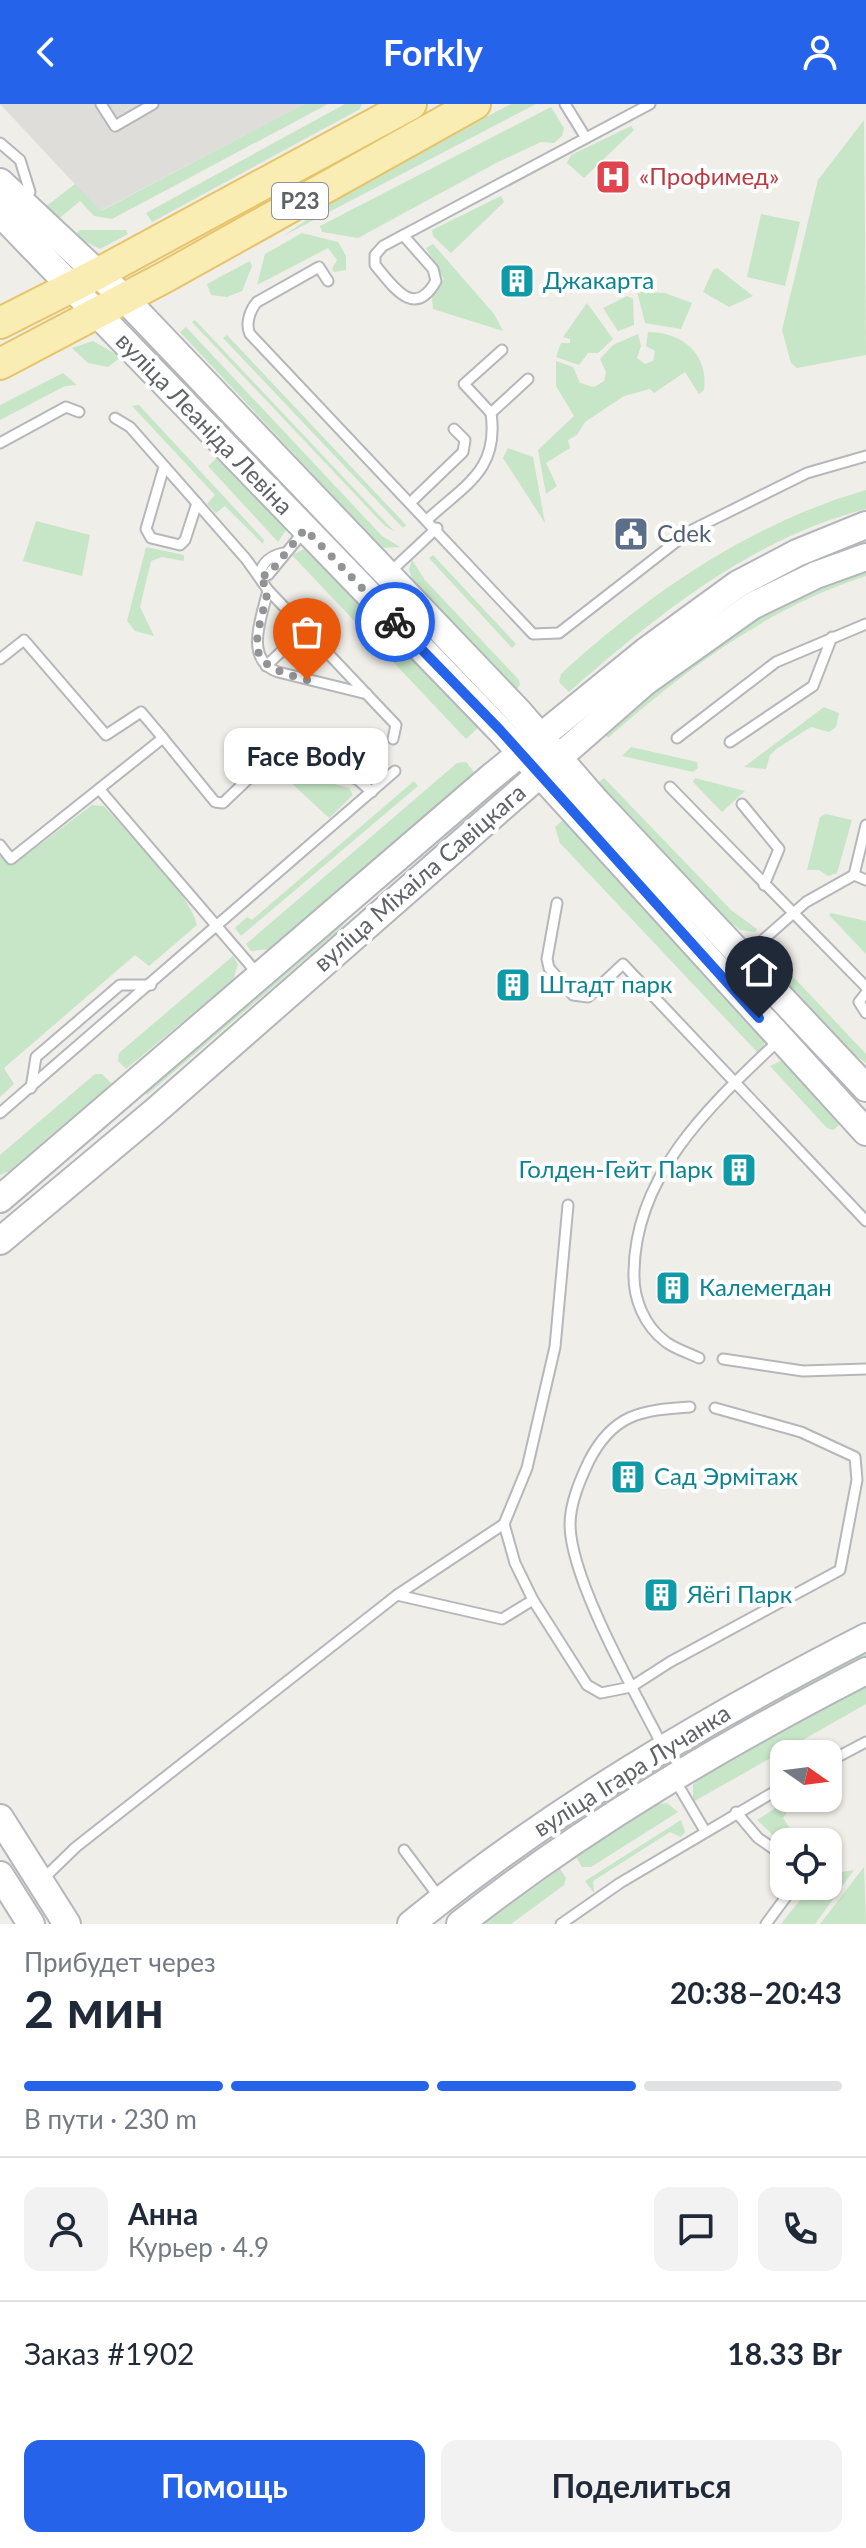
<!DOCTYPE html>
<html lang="ru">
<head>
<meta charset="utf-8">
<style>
  body { margin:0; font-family:Lato,sans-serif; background:#f2f2f3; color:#1f2937; height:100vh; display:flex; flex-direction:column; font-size:30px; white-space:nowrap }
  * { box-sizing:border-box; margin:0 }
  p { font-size:26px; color:#747a83 }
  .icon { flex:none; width:44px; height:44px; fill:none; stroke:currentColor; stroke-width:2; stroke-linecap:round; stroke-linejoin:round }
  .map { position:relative; height:1820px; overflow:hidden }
  .details { display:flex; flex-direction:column; background:#fff; flex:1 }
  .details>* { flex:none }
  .needle { width:52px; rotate:104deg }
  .buttons { position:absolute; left:770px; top:1636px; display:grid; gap:16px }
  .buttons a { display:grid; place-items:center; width:72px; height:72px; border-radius:16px; background:#fff; box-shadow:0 2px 6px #0004; font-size:40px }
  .pin { position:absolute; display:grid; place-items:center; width:68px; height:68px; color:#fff; margin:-82px -34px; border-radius:50% 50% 50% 0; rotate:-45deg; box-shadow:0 0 8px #0007 }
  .pin .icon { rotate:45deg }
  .courier { position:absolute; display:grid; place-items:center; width:80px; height:80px; margin:-40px; border:6px solid #2563eb; border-radius:50%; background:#fff; color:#222; box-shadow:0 2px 10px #0007 }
  .bubble { position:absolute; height:56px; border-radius:16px; background:#fff; box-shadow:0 2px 6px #0004; font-size:26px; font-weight:700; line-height:56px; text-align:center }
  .overview em { font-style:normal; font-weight:700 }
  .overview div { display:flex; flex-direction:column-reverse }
  .overview { display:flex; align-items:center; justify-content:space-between; height:136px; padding:0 24px }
  h1 { font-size:52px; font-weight:700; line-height:60px }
  .bar { display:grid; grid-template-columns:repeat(4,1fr); gap:12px 8px; align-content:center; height:96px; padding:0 24px }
  .bar i { height:10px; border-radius:6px; background:#e0e1e3 }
  .bar .selected { background:#2563eb }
  .bar p { grid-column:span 4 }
  .line { display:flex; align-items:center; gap:20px; padding:0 24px; border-top:2px solid #e0e1e3 }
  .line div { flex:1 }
  .round { display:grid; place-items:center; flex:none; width:84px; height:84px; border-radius:16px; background:#f2f2f3 }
  .action { display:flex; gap:16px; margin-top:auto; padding:16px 24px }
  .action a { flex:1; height:92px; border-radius:16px; background:#2563eb; color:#fff; font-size:32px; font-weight:700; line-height:92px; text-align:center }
  .action a+a { background:#f2f2f3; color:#1f2937 }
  header { display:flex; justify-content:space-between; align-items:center; height:104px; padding:0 24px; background:#2563eb; color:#fff; font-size:36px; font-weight:700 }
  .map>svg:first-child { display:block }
  .industrial { fill:#dfddda }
  .green { fill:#c7e5c7 }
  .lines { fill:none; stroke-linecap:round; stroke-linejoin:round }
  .lane-casing { stroke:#b5b7bb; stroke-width:13 }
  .secondary-casing { stroke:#b4b6bb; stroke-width:30 }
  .primary-casing { stroke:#e7c36a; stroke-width:34 }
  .lane { stroke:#fff; stroke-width:9 }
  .secondary { stroke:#fff; stroke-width:26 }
  .primary { stroke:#f9edb3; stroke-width:30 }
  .done { stroke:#929394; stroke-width:8; stroke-dasharray:0 14.4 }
  .route { stroke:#2563eb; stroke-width:10 }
  .labels { text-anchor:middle; stroke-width:8; stroke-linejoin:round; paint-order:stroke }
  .shield { fill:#fff; stroke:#8f9194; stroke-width:2 }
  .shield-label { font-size:22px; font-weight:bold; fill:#5f6266 }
  .health-label { font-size:24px; fill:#be3a42; stroke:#fff; text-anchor:start }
  .culture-label { font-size:24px; fill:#0d838f; stroke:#fff; text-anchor:start }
  .street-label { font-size:24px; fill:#5f6266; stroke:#fff }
  .service-label { font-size:24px; fill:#4e5e75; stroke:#fff; text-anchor:start }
</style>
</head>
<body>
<header><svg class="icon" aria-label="back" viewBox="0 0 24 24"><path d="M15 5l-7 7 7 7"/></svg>Forkly<svg class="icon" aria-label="person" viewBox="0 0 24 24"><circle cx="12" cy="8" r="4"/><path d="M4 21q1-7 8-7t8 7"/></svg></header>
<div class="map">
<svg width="866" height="1820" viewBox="0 0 866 1820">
  <rect width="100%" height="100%" fill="#f0eee8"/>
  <!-- industrial -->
  <polygon class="industrial" points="0,0 304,0 100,107"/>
  <!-- green -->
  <g class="green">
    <polygon points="304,0 328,0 112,115 94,112 80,97 56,117 44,104 75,80 101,107"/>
    <polygon points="345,0 362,0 360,5 152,118 146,109"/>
    <polygon points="511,0 536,0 283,132 367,75"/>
    <polygon points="551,3 564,24 562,32 554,39 541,38 496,59 358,134 322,128 320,122"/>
    <polygon points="864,16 866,251 797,264 791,259 782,226 818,76"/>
    <polygon points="631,22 634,26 584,74 567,59 571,51"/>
    <polygon points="501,92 504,98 451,149 433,132 432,126"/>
    <polygon points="761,110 800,118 785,182 747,173"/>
    <polygon points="80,126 126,126 128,130 100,145 74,132"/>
    <polygon points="302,129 338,138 346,152 346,166 334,168 332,165 337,156 328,144 257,181 265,150"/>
    <polygon points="433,140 494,210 503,227 433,205 432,193 444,175 426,144"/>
    <polygon points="250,157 252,162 242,187 227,193 211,191 207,180"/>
    <polygon points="717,164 753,192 729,203 703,188 713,166"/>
    <polygon points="637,187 665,189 692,199 681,225 645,219"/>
    <polygon points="627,192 633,195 634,221 618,227 603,204"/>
    <polygon points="587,199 613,235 598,249 588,249 579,261 556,253 561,239 570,239 570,235 563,233"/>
    <polygon points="195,216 394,427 385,422 192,218"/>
    <polygon points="186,223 382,432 400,443 382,444 180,228"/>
    <path d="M648 228C682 228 709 250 704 286L699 290 685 268 654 289 650 285 624 292 585 318 577 331 568 336 570 344 546 359 557 382 546 390 538 346 574 312 556 282V257L573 263 580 279 594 283 604 277 606 268 600 255 613 241 638 230 641 242 637 254 645 260 653 257 655 247 646 242Z"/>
    <polygon points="227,231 406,421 403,424 223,234"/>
    <polygon points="93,237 121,253 108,263 88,259 72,244"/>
    <polygon points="160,249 382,480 350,456 157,251"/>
    <polygon points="63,269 77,281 65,282 0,316 0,301"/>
    <polygon points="139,301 264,436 263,440 225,402 216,409 207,400 215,391 132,302"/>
    <polygon points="508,344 533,353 545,419 503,354"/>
    <polygon points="218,353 243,370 288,423 278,438 208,362"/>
    <path d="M866 386V405C750 435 657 511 569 588L559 578 561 570C648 490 751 419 866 386Z"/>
    <polygon points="36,417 90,431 82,472 23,457"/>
    <polygon points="146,443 184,451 184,457 162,453 151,457 140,503 154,532 135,527 127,517"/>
    <polygon points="308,443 480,622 466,635 292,451"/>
    <polygon points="433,451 516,540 512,544 429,454"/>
    <polygon points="412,456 425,476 519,576 520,581 516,586 412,475 409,465"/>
    <path d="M866 462V472C767 504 686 565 608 634L603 628 689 557 765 507Z"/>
    <polygon points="824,603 839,609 836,623 829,628 811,623 776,645 770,651 766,665 744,663"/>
    <polygon points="631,643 697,658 698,664 693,668 622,652"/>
    <polygon points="466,658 474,668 462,680 269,845 251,847 246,840 457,659"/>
    <polygon points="268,662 349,684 353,691 329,714 285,673 264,668"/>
    <polygon points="604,674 731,806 757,825 755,828 740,826 730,818 597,680"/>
    <polygon points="695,674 745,687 722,708 693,678"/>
    <polygon points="414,677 418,682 241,832 235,824 247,813 252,816"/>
    <path d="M92 701 104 702C128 729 190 789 197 821L149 862 135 851 4 964 14 980 0 993V746L13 761Z"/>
    <polygon points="826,710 852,716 837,769 828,772 819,766 807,766 820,713"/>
    <polygon points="563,716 766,933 762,947 757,948 560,739 555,723"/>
    <polygon points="364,796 338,827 147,991 140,983"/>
    <polygon points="831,809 866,817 866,850 829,811"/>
    <polygon points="769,839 781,860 866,950 866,959 852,949 770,860 766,847"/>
    <polygon points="233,852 238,860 233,876 126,965 118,957 119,949"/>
    <path d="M781 957C805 957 827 1003 839 1021L833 1026 827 1024 770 962Z"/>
    <polygon points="95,970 102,970 112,980 10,1067 0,1071 0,1051"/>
    <polygon points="866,1541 866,1554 566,1732 562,1722"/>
    <polygon points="866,1579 866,1600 693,1698 693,1681 697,1676"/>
    <polygon points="788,1696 791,1702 783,1714 789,1723 774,1732 757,1716"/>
    <polygon points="667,1699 678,1708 591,1763 582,1763 576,1753 657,1700"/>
    <polygon points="681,1716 685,1728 681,1733 670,1728 593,1777 594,1789 585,1777"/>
    <polygon points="864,1763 866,1820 820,1820"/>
    <polygon points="560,1765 566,1774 564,1781 511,1820 483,1820"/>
    <polygon points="854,1766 815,1820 781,1820 811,1782 828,1782 828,1770"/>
  </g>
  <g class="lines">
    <defs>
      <g id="lane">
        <polyline points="101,0 115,22 153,0"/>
        <polyline points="565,0 586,34"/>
        <polyline points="0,39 20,56 30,88 21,95"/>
        <path d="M403 131 433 165 436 177C414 216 393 182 375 161V151L383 142 650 0"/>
        <path d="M328 177 319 163 257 198C250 206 245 220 250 230L533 530 559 529 690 427 807 369 866 352"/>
        <polyline points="502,246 464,280 491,309 528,275"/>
        <polyline points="115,314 130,323 246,455 268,486 396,621 393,635"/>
        <polyline points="0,339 66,303 79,308"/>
        <polyline points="164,363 146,425 151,434 180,441 185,436 197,399"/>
        <polyline points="411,398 463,348 465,336 454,325"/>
        <path d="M428 415C466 380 499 366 491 309"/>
        <polyline points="390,468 437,424"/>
        <polyline points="259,472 268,471 305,426"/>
        <path d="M259 472C262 458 270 452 283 449"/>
        <path d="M268 486C262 513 243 555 278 568L367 590"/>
        <polyline points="0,555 24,536 106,631 141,608 163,634 11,755 0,741"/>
        <polyline points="266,562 305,525"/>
        <polyline points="163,634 215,698 223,699 270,654 357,675 372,688"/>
        <polyline points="677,634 776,558 866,520"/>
        <polyline points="730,638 813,582 832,533"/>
        <polyline points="670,683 866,883"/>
        <polyline points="100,686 257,869"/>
        <polyline points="742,700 779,745 764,781"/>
        <polyline points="854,771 866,776"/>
        <polyline points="557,799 547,855 549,864 573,891 588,893 623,860 866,1117"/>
        <polyline points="746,851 806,798 854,771 866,721"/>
        <polyline points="866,889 859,898 866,909"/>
        <polyline points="31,984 36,953 120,881 151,881"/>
        <polyline points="0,1009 395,667"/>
        <polyline points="568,1101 555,1243 527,1364 504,1420 515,1459 533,1496 587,1581 601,1589 631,1583 670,1558 840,1466 857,1376 855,1353 801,1328 715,1304"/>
        <path d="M699 1254C689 1249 675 1245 666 1238 644 1222 633 1194 634 1168 635 1069 712 1000 779 936"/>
        <polyline points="723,1255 803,1267 866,1265"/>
        <polyline points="397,1491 504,1420"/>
        <path d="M662 1641C635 1588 571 1477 570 1421 570 1399 580 1376 589 1357 613 1310 641 1306 690 1303"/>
        <polyline points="828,1658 866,1638"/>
        <polyline points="675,1676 705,1727"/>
        <polyline points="736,1708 758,1734 784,1752"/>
        <polyline points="404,1746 439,1793"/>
        <polyline points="43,1775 76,1743 397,1491 502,1515 533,1496"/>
        <polyline points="561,1820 620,1779 784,1682"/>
        <polyline points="766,1820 794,1782"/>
      </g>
      <g id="secondary">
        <polyline points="0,78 124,194 518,607 596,697 866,984"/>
        <polyline points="0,109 500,626 866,1028"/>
        <polyline points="0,1095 490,674 646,547 738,480 797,449 866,421"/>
        <polyline points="0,1137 153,1009 645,578 752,502 816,471 866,453"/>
        <polyline points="0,1714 67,1820"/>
        <polyline points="0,1771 31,1820"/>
        <path d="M411 1820C551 1706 706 1615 866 1533"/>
        <path d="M460 1820C586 1721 724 1640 866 1567"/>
      </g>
      <g id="primary">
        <polyline points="0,219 97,170 411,0"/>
        <polyline points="0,260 167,172 475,0"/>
      </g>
    </defs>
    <!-- lane casing -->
    <use href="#lane" class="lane-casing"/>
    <!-- secondary casing -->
    <use href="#secondary" class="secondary-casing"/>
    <!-- primary casing -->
    <use href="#primary" class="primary-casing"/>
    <!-- lane -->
    <use href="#lane" class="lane"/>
    <!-- secondary -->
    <use href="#secondary" class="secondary"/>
    <!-- primary -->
    <use href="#primary" class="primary"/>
  </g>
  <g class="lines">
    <!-- done -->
    <path class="done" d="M307 576C241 559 255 544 268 486L259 472 268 471 305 425 395 518"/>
    <!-- route -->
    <polyline class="route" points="395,518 500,626 759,914"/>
  </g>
  <!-- icons -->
  <defs>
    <symbol id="hospital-square" viewBox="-11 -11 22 22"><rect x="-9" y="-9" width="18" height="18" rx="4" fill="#e0444e" stroke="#fff"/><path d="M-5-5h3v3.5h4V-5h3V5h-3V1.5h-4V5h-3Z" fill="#fff"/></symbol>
    <symbol id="building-square" viewBox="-11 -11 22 22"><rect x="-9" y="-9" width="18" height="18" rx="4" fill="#0f9aa8" stroke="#fff"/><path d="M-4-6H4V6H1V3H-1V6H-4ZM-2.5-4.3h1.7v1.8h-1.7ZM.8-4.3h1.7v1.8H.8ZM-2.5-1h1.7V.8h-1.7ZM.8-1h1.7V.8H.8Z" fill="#fff"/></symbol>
    <symbol id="civic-square" viewBox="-11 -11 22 22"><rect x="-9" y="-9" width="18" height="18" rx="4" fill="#5c6f8a" stroke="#fff"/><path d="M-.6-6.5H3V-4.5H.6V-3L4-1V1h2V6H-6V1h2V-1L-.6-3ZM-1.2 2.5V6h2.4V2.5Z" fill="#fff"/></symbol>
  </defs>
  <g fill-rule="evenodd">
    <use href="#hospital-square" x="593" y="53" width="40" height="40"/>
    <use href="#building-square" x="497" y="157" width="40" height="40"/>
    <use href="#civic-square" x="611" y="410" width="40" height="40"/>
    <use href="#building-square" x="493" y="861" width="40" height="40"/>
    <use href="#building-square" x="719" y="1046" width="40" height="40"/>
    <use href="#building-square" x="653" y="1164" width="40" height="40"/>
    <use href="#building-square" x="608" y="1353" width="40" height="40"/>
    <use href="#building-square" x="641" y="1471" width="40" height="40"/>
  </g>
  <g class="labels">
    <!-- shield labels -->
    <rect class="shield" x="272" y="79" width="56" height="36" rx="6"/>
    <g class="shield-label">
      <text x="300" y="105">Р23</text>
    </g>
    <!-- health labels -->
    <g class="health-label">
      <text x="639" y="81">«Профимед»</text>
    </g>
    <!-- culture labels -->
    <g class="culture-label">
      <text x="543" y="185">Джакарта</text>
      <text x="539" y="889">Штадт парк</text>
      <text x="713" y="1074" text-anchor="end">Голден-Гейт Парк</text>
      <text x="699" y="1192">Калемегдан</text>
      <text x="654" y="1381">Сад Эрмітаж</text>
      <text x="687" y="1499">Яёгі Парк</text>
    </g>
    <!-- street labels -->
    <g class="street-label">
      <text transform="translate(204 320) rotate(46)" y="8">вуліца Леаніда Левіна</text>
      <text transform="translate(420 774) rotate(-41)" y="8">вуліца Міхаіла Савіцкага</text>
      <text transform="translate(632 1667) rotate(-32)" y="8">вуліца Ігара Лучанка</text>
    </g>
    <!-- service labels -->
    <g class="service-label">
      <text x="657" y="438">Cdek</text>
    </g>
  </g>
</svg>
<div class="buttons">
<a><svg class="needle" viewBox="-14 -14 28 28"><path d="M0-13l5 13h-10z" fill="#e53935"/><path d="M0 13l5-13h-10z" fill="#747a83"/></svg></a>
<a><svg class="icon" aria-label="locate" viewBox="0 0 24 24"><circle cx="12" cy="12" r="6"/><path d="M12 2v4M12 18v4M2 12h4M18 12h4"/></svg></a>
</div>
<div class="pin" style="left:307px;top:576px;background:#ea580c"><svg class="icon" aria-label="bag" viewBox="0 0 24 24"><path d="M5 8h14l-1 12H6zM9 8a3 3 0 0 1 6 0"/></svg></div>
<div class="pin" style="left:759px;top:914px;background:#1f2937"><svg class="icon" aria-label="home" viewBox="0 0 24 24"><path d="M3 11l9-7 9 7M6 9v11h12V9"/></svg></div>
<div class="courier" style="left:395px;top:518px"><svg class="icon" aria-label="bike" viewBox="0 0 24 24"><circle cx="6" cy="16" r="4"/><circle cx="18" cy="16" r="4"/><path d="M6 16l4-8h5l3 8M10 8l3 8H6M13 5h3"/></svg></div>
<div class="bubble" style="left:224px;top:624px;width:164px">Face Body</div>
</div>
<section class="details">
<div class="overview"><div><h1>2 мин</h1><p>Прибудет через</p></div><em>20:38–20:43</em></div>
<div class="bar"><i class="selected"></i><i class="selected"></i><i class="selected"></i><i></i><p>В пути · 230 m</p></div>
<div class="line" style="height:144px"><a class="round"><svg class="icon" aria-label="person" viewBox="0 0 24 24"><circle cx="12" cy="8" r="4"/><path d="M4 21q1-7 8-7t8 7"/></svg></a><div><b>Анна</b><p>Курьер · 4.9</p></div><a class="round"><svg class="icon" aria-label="chat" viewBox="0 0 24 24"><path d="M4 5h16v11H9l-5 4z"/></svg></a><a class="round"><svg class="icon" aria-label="phone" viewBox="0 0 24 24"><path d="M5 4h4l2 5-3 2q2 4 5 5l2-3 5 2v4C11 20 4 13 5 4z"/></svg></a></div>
<div class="line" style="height:104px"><div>Заказ #1902</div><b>18.33 Br</b></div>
<div class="action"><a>Помощь</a><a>Поделиться</a></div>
</section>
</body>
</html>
